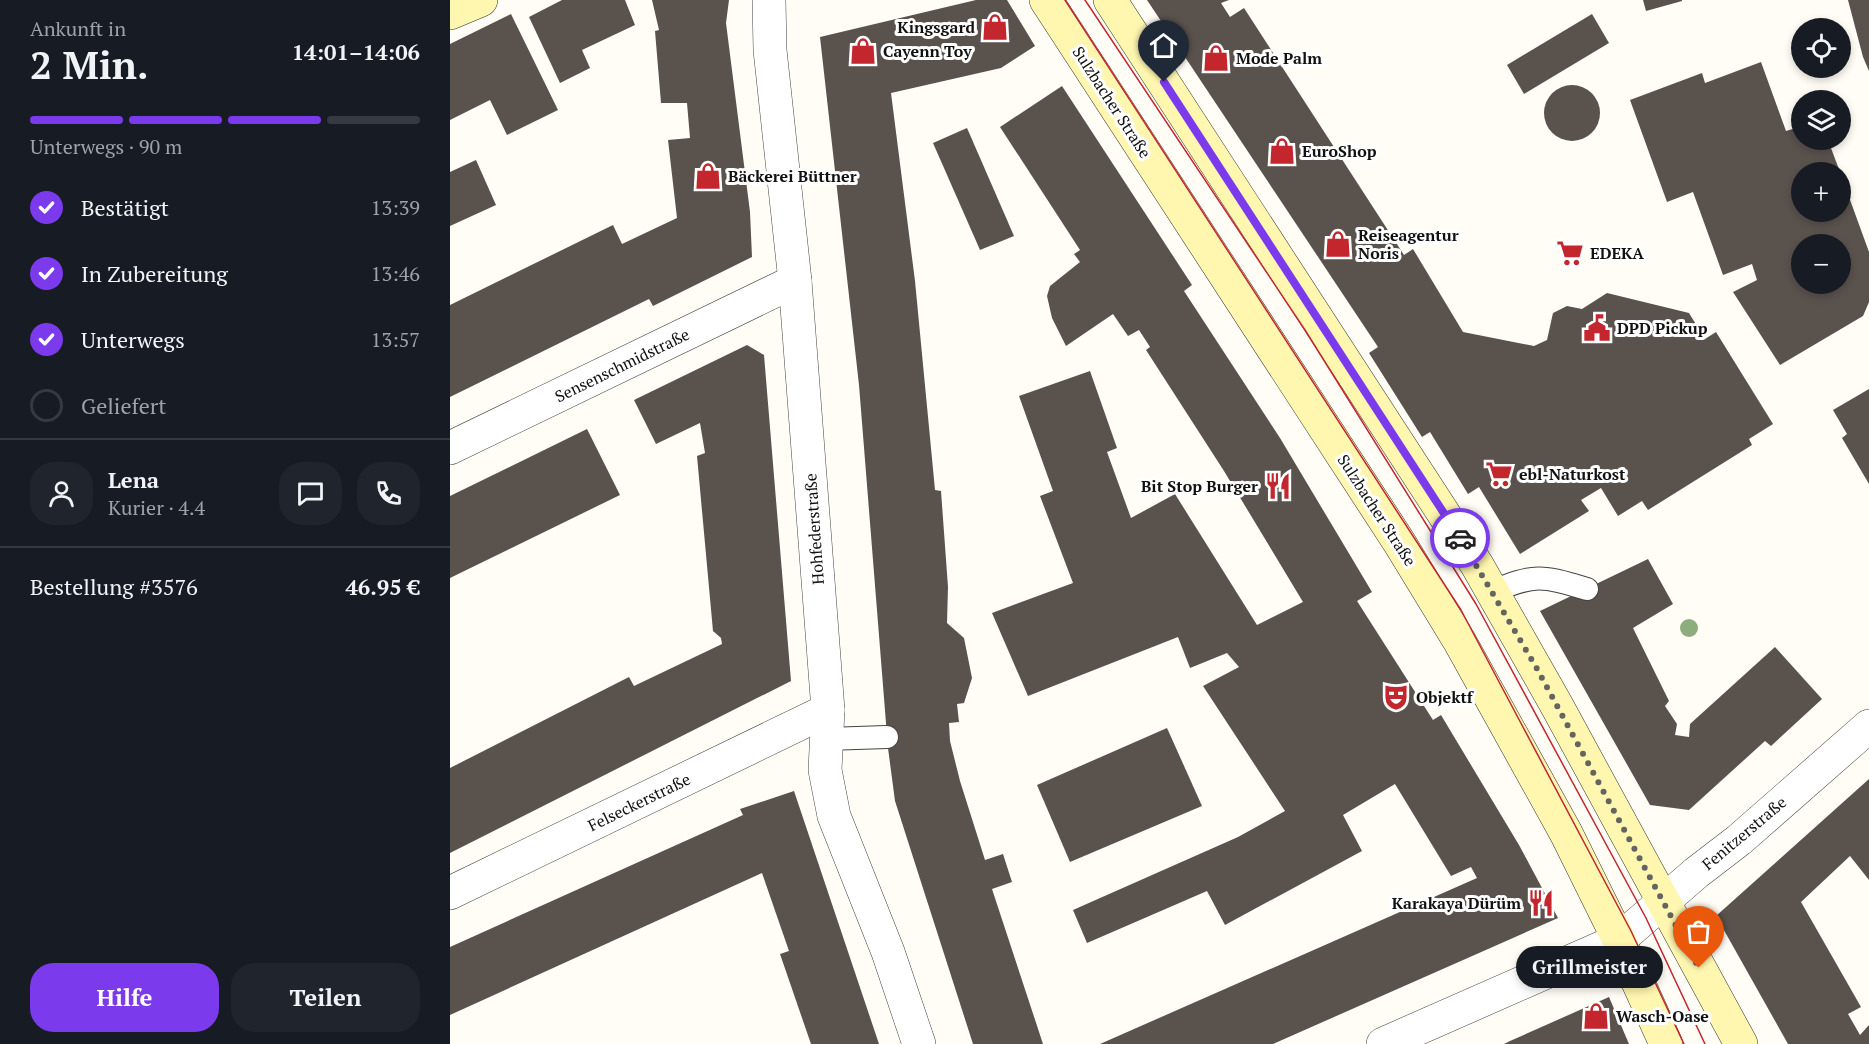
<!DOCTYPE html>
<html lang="de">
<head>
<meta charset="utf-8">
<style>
  body { margin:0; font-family:"PT Serif",serif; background:#20242c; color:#f1f3f6; height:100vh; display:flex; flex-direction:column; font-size:22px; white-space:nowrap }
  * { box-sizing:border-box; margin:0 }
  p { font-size:20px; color:#9ea1a6 }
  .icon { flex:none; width:33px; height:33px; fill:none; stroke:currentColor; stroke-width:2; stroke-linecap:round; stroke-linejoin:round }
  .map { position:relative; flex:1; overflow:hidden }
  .sheet { display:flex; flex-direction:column; background:#171b24; width:450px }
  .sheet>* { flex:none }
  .fabs { position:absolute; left:1341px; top:18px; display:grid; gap:12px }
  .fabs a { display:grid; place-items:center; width:60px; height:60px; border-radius:50%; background:#171b24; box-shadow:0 3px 9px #0003; font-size:30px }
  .pin { position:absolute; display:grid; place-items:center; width:51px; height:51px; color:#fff; margin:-62px -26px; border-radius:50% 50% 50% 0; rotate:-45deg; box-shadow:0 0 6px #0007 }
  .pin .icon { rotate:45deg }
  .courier { position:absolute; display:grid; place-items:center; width:60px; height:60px; margin:-30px; border:4px solid #7c3aed; border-radius:50%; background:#fff; color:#222; box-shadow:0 2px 8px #0007 }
  .bubble { position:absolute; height:42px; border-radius:21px; background:#171b24; box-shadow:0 3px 9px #0003; font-size:20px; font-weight:700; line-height:42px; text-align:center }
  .overview em { font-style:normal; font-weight:700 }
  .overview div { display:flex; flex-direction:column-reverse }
  .overview { display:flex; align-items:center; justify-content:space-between; height:102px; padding:0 30px }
  h1 { font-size:39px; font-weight:700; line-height:45px }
  .bar { display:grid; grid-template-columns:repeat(4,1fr); gap:9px 6px; align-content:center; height:72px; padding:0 30px }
  .bar i { height:8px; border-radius:4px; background:#363941 }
  .bar .active { background:#7c3aed }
  .bar p { grid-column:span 4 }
  .line { display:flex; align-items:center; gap:15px; padding:0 30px; border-top:2px solid #363941 }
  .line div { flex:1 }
  .round { display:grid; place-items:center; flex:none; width:63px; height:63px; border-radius:24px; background:#20242c }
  ol { padding:0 30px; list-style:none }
  li { display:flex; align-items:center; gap:18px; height:66px }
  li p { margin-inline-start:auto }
  li .icon { padding:6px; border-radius:50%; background:#7c3aed; color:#fff; stroke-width:4 }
  li:last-child { color:#9ea1a6 }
  li i { width:33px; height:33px; border:3px solid #363941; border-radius:50% }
  .primary-button { display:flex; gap:12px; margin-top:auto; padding:12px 30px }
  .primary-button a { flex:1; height:69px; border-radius:24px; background:#7c3aed; color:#fff; font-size:24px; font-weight:700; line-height:69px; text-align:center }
  .primary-button a+a { background:#20242c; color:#f1f3f6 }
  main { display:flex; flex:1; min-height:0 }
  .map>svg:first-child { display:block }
  .building { fill:#5a524d; fill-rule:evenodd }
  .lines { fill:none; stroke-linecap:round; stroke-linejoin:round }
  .lane-casing { stroke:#444; stroke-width:24 }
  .street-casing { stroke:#444; stroke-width:34 }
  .secondary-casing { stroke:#333; stroke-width:34 }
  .lane { stroke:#fff; stroke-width:22 }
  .street { stroke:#fff; stroke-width:33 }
  .secondary { stroke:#fff6b0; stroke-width:33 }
  .tram { stroke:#c4262e; stroke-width:1.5 }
  .tree { fill:#8dad7f }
  .done { stroke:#646461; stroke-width:6; stroke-dasharray:0 10.8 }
  .route { stroke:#7c3aed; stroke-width:8 }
  .labels { text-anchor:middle; stroke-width:6; stroke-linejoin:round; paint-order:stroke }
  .poi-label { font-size:16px; font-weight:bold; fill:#111; stroke:#fff; text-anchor:start }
  .street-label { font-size:16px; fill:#111; stroke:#fff }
</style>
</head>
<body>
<main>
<section class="sheet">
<div class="overview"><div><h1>2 Min.</h1><p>Ankunft in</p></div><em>14:01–14:06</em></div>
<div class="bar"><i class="active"></i><i class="active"></i><i class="active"></i><i></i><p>Unterwegs · 90 m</p></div>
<ol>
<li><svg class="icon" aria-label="check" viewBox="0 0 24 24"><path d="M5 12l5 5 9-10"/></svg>Bestätigt<p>13:39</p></li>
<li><svg class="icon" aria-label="check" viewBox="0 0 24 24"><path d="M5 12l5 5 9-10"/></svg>In Zubereitung<p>13:46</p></li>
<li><svg class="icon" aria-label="check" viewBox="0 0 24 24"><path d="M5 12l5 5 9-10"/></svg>Unterwegs<p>13:57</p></li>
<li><i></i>Geliefert</li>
</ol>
<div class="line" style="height:108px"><a class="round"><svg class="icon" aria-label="person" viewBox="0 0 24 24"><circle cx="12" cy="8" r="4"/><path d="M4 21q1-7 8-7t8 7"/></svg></a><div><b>Lena</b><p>Kurier · 4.4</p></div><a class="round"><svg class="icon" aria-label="chat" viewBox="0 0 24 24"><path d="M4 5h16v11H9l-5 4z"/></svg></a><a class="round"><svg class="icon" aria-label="phone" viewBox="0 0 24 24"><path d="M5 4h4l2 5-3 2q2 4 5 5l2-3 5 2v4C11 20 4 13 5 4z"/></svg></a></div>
<div class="line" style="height:78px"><div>Bestellung #3576</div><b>46.95 €</b></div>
<div class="primary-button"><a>Hilfe</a><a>Teilen</a></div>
</section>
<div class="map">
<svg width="1419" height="1044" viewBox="0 0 1419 1044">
  <rect width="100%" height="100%" fill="#fffdf5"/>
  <!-- building -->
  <g class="building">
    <polygon points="112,0 175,0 185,25 132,50 140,68 110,83 79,17"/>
    <polygon points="202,0 279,0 276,23 300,212 302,257 203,306 199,299 0,397 0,305 163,225 172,244 227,218 218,140 240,138 237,103 211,103 205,31 209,30"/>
    <polygon points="526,0 557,0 585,46 551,68 441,93 465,281 485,490 491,491 498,587 497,623 514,638 522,678 514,703 507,704 509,722 499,723 500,741 510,781 535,860 553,854 562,882 542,889 593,1044 523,1044 445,801 438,748 409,385 370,37"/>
    <polygon points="697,0 779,0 771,3 780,17 794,8 954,255 963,249 1013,332 1084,346 1097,340 1103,313 1117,306 1132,309 1157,293 1239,313 1255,339 1266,332 1323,424 1299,439 1302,445 1198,510 1192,501 1168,516 1151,488 1131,500 1139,511 1070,554 1029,487 1018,494 980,432 972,437 919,353 928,347"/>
    <polygon points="1193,0 1232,0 1232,1 1196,11"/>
    <polygon points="1398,0 1419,0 1419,71 1413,57"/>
    <polygon points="61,14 108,110 57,135 40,100 0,120 0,44"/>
    <polygon points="1142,14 1159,43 1074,94 1057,65"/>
    <path d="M1311 62 1336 131 1352 126V140H1378L1390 172H1352V212H1390L1391 175 1419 252V302L1413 316 1330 365 1283 292 1307 280 1302 264 1273 275 1243 192 1217 202 1180 100 1252 73 1255 83ZM1352 244H1390V284H1352Z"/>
    <circle cx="1122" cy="113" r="28"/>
    <polygon points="612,86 742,285 734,291 830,438 922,592 907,601 983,720 991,715 1069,845 1108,918 823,1044 650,1044 1027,878 1021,867 1001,876 945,784 893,815 912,851 775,925 757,891 637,943 623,910 788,837 835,811 753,686 789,667 777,653 740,668 728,637 578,696 542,613 623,583 590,496 603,491 569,396 640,371 667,448 657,452 681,518 725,494 807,625 853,602 774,471 696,350 700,347 689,330 678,336 663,314 616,346 602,318 597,296 600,286 630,262 624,254 630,250 550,127"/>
    <polygon points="517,128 564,236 530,250 483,143"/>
    <polygon points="26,160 46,205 0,226 0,172"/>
    <polygon points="297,345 314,355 341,681 0,853 0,768 179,677 184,686 272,644 271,638 263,631 247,456 255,453 250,423 206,444 184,400"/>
    <polygon points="1419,389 1419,484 1392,438 1397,434 1383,410"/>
    <polygon points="137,429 170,495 0,578 0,496"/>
    <polygon points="1198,559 1223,604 1183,628 1219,701 1215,706 1227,724 1225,735 1239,737 1240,724 1325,647 1372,699 1321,746 1315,741 1239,810 1200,805 1090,611"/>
    <polygon points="717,728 752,806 620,862 587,785"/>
    <polygon points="1419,779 1419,880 1400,856 1351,902 1411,1007 1398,1014 1410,1035 1419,1025 1419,1044 1338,1044 1266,916"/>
    <polygon points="344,791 429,1044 361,1044 330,954 339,951 312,873 0,1015 0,947 293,815 290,809"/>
    <polygon points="1159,997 1179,1044 1054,1044 1060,1041"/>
  </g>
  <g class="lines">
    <defs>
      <g id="lane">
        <path d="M1042 592C1085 573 1093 576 1137 589"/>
        <polyline points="376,739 437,737"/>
      </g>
      <g id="street">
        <polyline points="319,0 320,50 345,281 378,710 375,770 384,816 438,952 469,1044"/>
        <polyline points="0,448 345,281"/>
        <polyline points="0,893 378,710"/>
        <polyline points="933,1044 1169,940 1246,873 1289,840 1419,726"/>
      </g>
      <g id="secondary">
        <polyline points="596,0 949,542 1010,642 1116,833 1169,940 1216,1044"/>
        <polyline points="660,0 1027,565 1107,706 1291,1044"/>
        <polyline points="0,13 31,0"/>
      </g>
    </defs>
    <!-- lane casing -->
    <use href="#lane" class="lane-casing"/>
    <!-- street casing -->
    <use href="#street" class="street-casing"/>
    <!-- secondary casing -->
    <use href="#secondary" class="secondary-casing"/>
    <!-- lane -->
    <use href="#lane" class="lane"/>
    <!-- street -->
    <use href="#street" class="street"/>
    <!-- secondary -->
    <use href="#secondary" class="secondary"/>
    <!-- tram -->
    <g class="tram">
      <polyline points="615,0 1011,610 1181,931 1234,1044"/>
      <polyline points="635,0 855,330 1026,604 1196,918 1255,1044"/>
    </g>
  </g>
  <!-- trees -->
  <circle class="tree" cx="1239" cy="628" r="9"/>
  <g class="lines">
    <!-- done -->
    <polyline class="done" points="1010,538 1086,667 1249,968"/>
    <!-- route -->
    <polyline class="route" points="714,82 1010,538"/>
  </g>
  <!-- icons -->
  <defs>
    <symbol id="shop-bare" viewBox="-9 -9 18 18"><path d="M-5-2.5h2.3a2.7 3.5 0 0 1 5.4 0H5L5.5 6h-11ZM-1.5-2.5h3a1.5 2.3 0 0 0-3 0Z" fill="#c4262e" stroke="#fff" stroke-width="2.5" paint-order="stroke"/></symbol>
    <symbol id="supermarket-bare" viewBox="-9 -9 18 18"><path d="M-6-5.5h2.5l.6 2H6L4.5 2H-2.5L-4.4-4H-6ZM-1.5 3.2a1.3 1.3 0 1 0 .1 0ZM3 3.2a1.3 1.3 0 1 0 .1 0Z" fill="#c4262e" stroke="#fff" stroke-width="2.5" paint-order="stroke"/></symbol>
    <symbol id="civic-bare" viewBox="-9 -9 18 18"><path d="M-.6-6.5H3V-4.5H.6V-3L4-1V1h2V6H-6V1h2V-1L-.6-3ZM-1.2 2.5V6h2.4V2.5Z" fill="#c4262e" stroke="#fff" stroke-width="2.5" paint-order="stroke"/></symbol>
    <symbol id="restaurant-bare" viewBox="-9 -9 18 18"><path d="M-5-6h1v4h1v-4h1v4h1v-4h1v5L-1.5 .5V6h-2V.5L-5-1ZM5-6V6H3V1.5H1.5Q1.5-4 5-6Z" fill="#c4262e" stroke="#fff" stroke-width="2.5" paint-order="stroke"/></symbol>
    <symbol id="theatre-bare" viewBox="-9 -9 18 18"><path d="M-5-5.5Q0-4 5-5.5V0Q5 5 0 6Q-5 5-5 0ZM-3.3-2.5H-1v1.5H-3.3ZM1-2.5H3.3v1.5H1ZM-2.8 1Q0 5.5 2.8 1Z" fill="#c4262e" stroke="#fff" stroke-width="2.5" paint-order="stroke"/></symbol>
  </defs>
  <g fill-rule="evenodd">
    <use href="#shop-bare" x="526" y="8" width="38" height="38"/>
    <use href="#shop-bare" x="394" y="32" width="38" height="38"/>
    <use href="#shop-bare" x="747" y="39" width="38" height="38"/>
    <use href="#shop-bare" x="813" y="132" width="38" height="38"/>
    <use href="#shop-bare" x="239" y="157" width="38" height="38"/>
    <use href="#shop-bare" x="869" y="225" width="38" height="38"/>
    <use href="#supermarket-bare" x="1101" y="234" width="38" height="38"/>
    <use href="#civic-bare" x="1128" y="309" width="38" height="38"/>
    <use href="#supermarket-bare" x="1030" y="455" width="38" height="38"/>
    <use href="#restaurant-bare" x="809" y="467" width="38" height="38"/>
    <use href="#theatre-bare" x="927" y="678" width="38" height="38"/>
    <use href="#restaurant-bare" x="1072" y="884" width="38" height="38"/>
    <use href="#shop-bare" x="1127" y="997" width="38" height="38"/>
  </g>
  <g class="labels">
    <!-- poi labels -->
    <g class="poi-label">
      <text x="525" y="33" text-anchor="end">Kingsgard</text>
      <text x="433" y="57">Cayenn Toy</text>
      <text x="786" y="64">Mode Palm</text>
      <text x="852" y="157">EuroShop</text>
      <text x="278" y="182">Bäckerei Büttner</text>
      <text x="908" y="241">Reiseagentur<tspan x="908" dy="18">Noris</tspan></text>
      <text x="1140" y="259">EDEKA</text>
      <text x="1167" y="334">DPD Pickup</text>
      <text x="1069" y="480">ebl-Naturkost</text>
      <text x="808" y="492" text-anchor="end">Bit Stop Burger</text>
      <text x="966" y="703">Objektf</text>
      <text x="1071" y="909" text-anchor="end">Karakaya Dürüm</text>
      <text x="1166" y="1022">Wasch-Oase</text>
    </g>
    <!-- street labels -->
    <g class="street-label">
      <text transform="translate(662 102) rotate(57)" y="6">Sulzbacher Straße</text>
      <text transform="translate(172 365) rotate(-26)" y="6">Sensenschmidstraße</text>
      <text transform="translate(927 510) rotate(57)" y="6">Sulzbacher Straße</text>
      <text transform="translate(364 529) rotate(-94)" y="6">Hohfederstraße</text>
      <text transform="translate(189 802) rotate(-26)" y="6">Felseckerstraße</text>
      <text transform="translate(1294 833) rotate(-40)" y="6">Fenitzerstraße</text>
    </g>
  </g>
</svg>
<div class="fabs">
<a><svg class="icon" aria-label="locate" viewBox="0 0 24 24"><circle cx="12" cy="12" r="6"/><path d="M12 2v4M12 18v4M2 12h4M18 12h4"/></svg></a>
<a><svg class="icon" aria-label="layers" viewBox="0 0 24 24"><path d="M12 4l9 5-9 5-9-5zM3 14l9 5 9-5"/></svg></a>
<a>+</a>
<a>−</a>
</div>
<div class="pin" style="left:1249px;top:968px;background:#ea580c"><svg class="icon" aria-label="bag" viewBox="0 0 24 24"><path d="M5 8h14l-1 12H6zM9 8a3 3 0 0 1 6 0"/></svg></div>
<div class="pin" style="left:714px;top:82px;background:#1f2937"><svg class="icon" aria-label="home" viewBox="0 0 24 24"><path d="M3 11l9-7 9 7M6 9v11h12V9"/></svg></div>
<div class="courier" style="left:1010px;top:538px"><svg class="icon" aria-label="car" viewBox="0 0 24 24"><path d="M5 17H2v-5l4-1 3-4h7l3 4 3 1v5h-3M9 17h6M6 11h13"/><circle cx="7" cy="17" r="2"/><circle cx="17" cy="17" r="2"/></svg></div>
<div class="bubble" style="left:1066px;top:946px;width:147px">Grillmeister</div>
</div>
</main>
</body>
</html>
